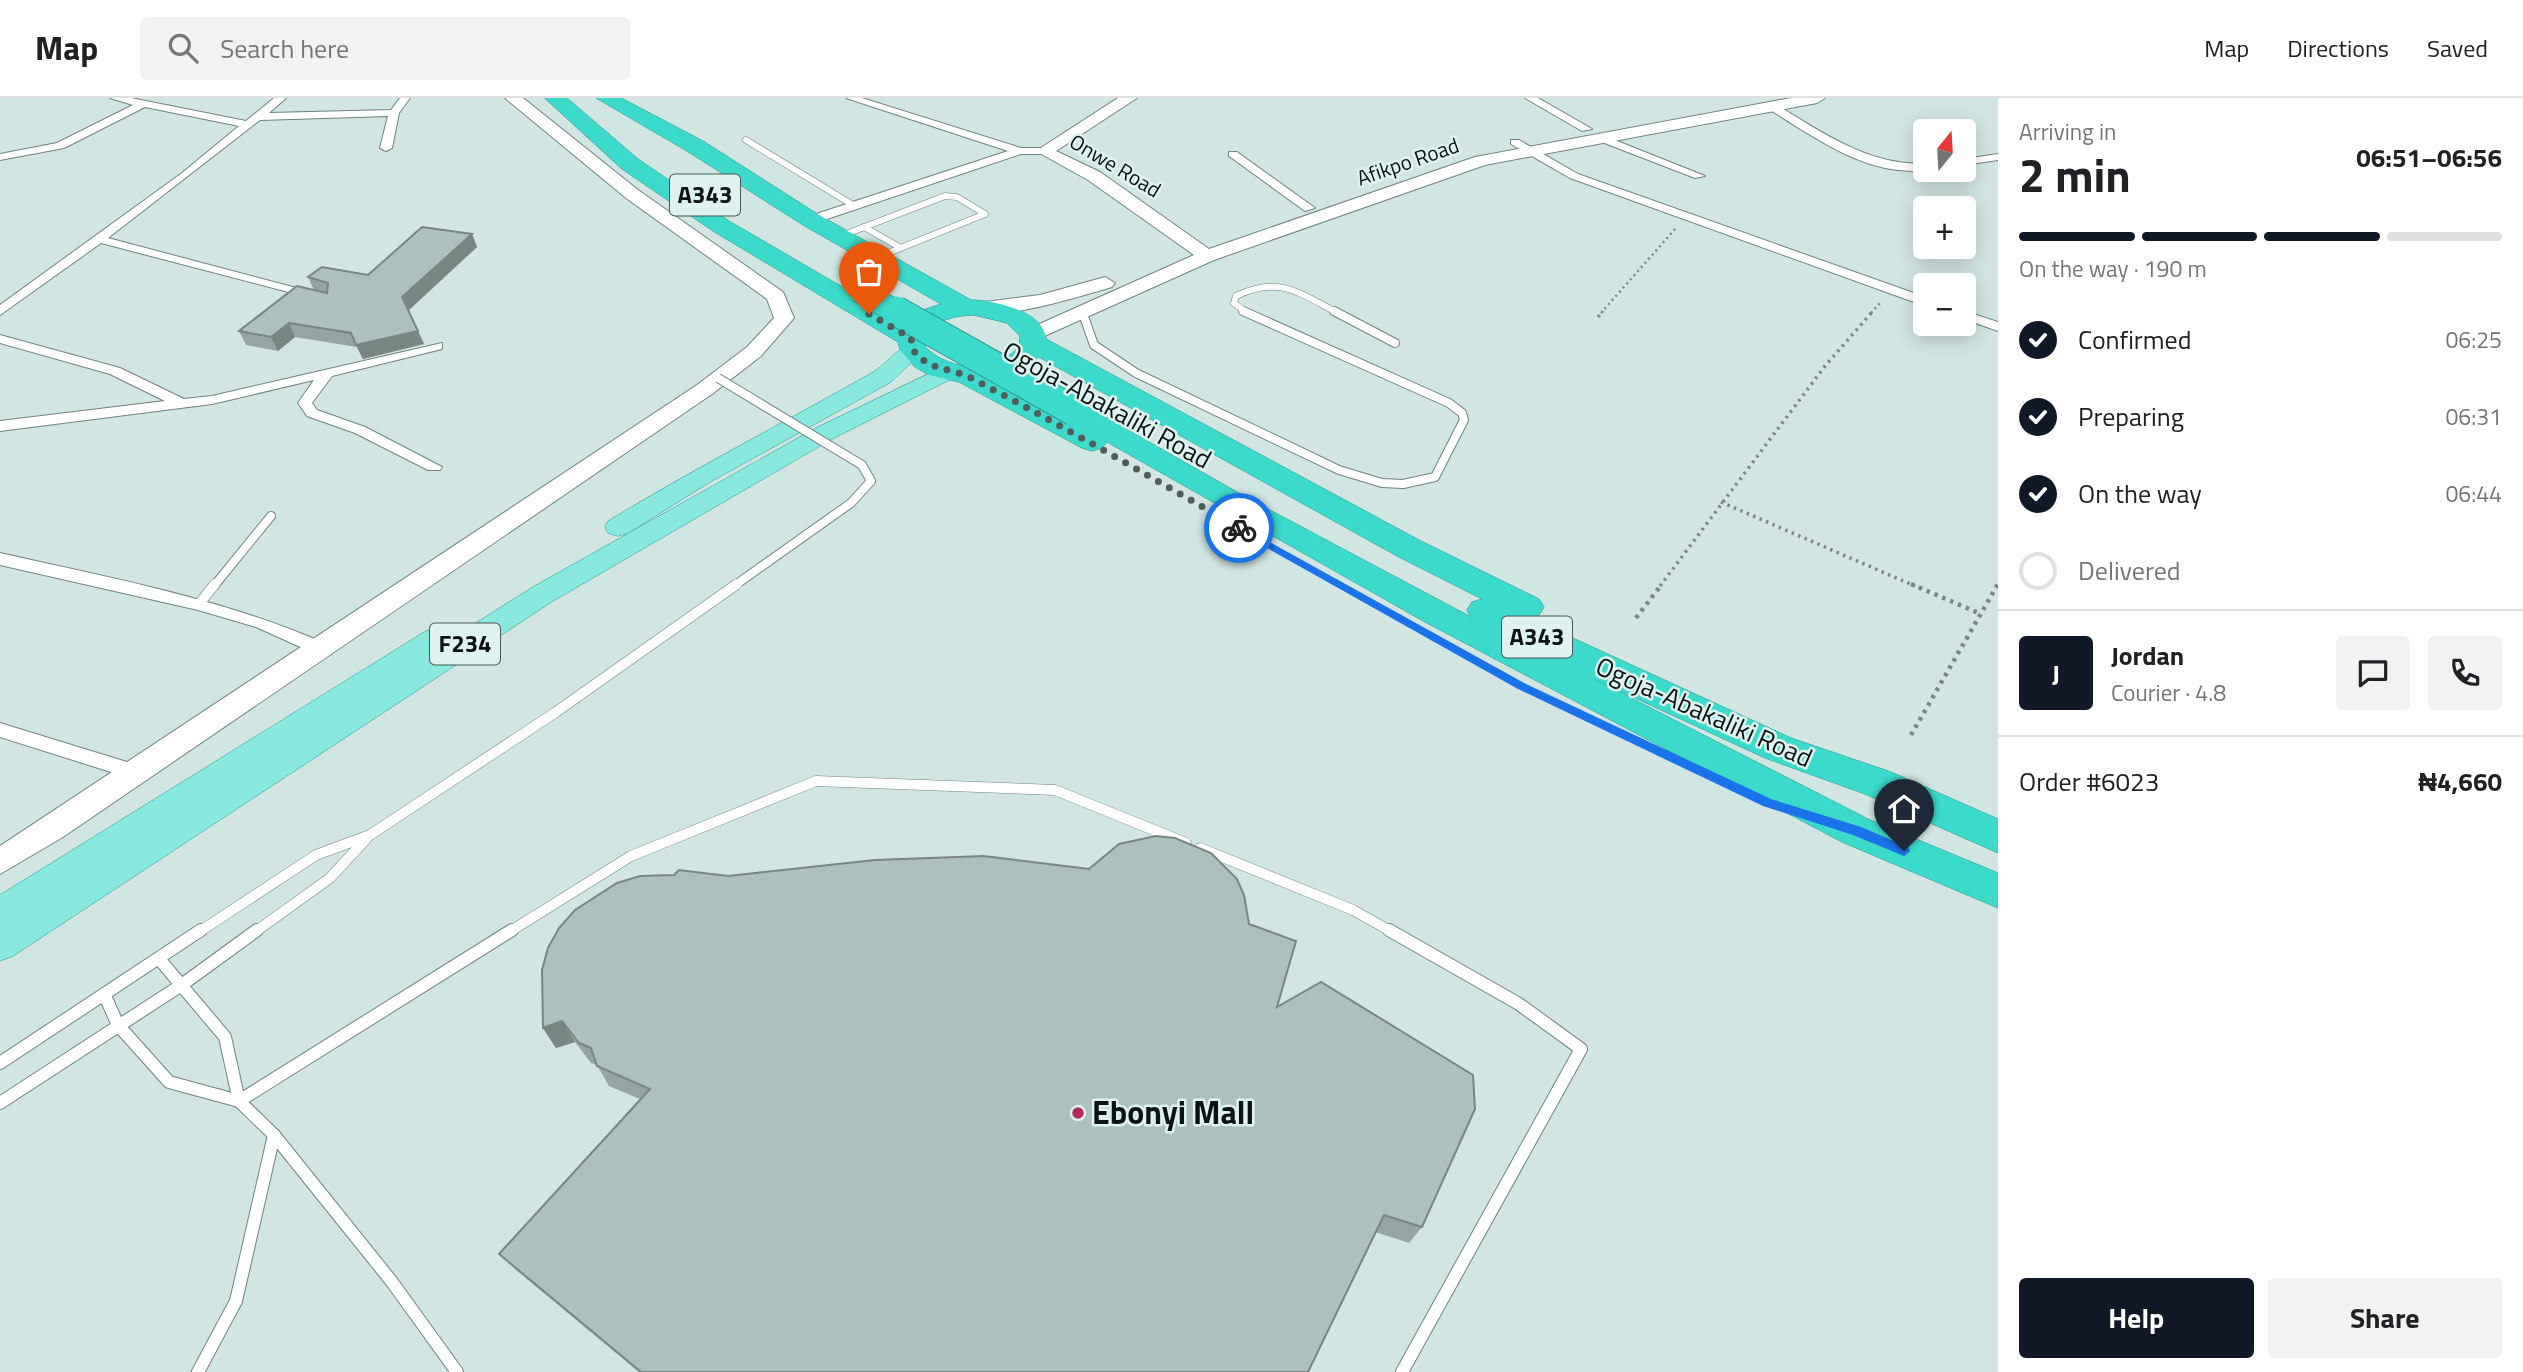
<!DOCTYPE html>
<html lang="en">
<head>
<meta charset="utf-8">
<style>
  body { margin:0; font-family:"Titillium Web",sans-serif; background:#f2f2f2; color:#202124; height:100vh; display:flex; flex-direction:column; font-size:26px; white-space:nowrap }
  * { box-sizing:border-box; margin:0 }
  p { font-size:23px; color:#757577 }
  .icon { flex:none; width:38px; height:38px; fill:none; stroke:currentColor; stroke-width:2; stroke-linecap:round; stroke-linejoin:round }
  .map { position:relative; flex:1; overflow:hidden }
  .details { display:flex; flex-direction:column; background:#fff; width:525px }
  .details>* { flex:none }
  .needle { width:46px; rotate:18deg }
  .fabs { position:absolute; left:1913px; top:21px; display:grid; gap:14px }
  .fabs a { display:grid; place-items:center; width:63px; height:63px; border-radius:7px; background:#fff; box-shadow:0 4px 18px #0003; font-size:35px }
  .pin { position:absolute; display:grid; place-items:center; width:60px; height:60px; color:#fff; margin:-72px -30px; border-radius:50% 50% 50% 0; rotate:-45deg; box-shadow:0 0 7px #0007 }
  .pin .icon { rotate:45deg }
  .courier { position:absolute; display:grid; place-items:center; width:70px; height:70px; margin:-35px; border:5px solid #1a73e8; border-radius:50%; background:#fff; color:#222; box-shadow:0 2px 9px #0007 }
  .overview em { font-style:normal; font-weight:700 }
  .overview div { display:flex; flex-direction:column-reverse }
  .overview { display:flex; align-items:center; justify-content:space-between; height:119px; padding:0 21px }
  h1 { font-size:46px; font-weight:700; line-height:52px }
  .bar { display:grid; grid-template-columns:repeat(4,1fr); gap:10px 7px; align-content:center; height:84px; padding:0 21px }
  .bar i { height:9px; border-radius:5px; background:#e0e0e0 }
  .bar .selected { background:#111827 }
  .bar p { grid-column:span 4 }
  .line { display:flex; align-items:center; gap:18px; padding:0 21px; border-top:2px solid #e0e0e0 }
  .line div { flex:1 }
  .round { display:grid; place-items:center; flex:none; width:74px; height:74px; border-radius:7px; background:#f2f2f2 }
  ol { padding:0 21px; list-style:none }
  li { display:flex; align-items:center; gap:21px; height:77px }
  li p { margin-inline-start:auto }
  li .icon { padding:7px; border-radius:50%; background:#111827; color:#fff; stroke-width:4 }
  li:last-child { color:#757577 }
  li i { width:38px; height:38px; border:4px solid #e0e0e0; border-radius:50% }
  .primary-button { display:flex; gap:14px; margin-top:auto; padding:14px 21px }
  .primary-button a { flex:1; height:80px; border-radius:7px; background:#111827; color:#fff; font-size:28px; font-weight:700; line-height:80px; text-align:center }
  .primary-button a+a { background:#f2f2f2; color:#202124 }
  header { display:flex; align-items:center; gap:42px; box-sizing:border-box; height:98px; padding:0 35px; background:#fff; border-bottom:2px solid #e0e0e0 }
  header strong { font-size:33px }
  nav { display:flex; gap:38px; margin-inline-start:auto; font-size:24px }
  .search { width:490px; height:63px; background:#f2f2f2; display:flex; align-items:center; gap:18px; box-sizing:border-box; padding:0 24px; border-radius:7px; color:#757577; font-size:26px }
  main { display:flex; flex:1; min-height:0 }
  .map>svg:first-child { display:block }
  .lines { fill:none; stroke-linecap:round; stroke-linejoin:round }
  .lane-far3-casing { stroke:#6f827f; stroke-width:7 }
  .lane-far2-casing { stroke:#6f827f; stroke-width:10 }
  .lane-far1-casing { stroke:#6f827f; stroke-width:11 }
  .lane-casing { stroke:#6f827f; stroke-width:14 }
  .street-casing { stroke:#6f827f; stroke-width:2 }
  .secondary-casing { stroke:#6f827f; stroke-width:2 }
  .primary-casing { stroke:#2b948a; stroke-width:1 }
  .highway-casing { stroke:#2b948a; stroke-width:1 }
  .path-far2 { stroke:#798885; stroke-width:2.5; stroke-dasharray:2 3.5; stroke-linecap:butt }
  .path-far1 { stroke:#798885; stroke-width:3.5; stroke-dasharray:2.5 4.5; stroke-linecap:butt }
  .path { stroke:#798885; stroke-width:4.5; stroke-dasharray:3.5 5; stroke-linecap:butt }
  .lane-far3 { stroke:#fff; stroke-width:6 }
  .lane-far2 { stroke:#fff; stroke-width:8 }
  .lane-far1 { stroke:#fff; stroke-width:10 }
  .lane { stroke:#fff; stroke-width:12 }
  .street { fill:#fff; fill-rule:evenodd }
  .secondary { fill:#fff; fill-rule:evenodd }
  .primary { fill:#89e9df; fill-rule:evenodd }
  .highway { fill:#3bdaca; fill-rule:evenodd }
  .lane-bridge-far1-casing { stroke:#6f827f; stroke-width:10; stroke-linecap:butt }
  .lane-bridge-casing { stroke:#6f827f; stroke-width:11; stroke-linecap:butt }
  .highway-bridge-far1-casing { stroke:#2b948a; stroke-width:24; stroke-linecap:butt }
  .highway-bridge-casing { stroke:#2b948a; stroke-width:31; stroke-linecap:butt }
  .lane-bridge-far1 { stroke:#fff; stroke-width:8 }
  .lane-bridge { stroke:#fff; stroke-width:10 }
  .highway-bridge-far1 { stroke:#3bdaca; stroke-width:23 }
  .highway-bridge { stroke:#3bdaca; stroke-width:29 }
  .wall { fill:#94a5a3 }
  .shaded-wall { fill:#788684 }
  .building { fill:#acc0bd; stroke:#788684; stroke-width:2 }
  .route { fill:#1a73e8 }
  .done { stroke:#515d5b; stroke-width:7; stroke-dasharray:0 12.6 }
  .poi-dot { fill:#b7295c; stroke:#def3f0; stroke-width:2.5 }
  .labels { text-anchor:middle; stroke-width:5; stroke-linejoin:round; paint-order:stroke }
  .far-street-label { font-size:21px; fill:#0c1312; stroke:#def3f0 }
  .shield { fill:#def3f0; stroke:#4b5655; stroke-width:2 }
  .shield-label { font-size:24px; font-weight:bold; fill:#0c1312 }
  .street-label { font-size:26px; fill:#0c1312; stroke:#def3f0 }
  .near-poi-label { font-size:32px; font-weight:bold; fill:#0c1312; stroke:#def3f0; text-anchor:start }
</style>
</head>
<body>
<header>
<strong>Map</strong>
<div class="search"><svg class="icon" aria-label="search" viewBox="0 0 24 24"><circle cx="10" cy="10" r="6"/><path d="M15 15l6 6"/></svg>Search here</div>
<nav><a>Map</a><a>Directions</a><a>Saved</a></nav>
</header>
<main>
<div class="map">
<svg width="1998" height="1274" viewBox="0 0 1998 1274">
  <rect width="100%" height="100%" fill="#d1e6e3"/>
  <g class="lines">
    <defs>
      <g id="lane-far3">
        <polyline points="746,42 853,107"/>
        <polyline points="864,129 901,150"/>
        <polyline points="841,138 945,98 957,99 985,116 878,159"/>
        <path d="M1247 215 1234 205 1236 198C1279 177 1299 195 1338 215"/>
      </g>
      <g id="lane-far2">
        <polyline points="1082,213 1094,247 1136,275 1339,372 1382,385 1403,386 1435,379 1464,322 1462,315 1449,305 1243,213"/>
        <polyline points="1334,213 1395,245"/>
        <polyline points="214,488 271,418"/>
      </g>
      <g id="lane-far1">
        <polyline points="199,506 215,486"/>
        <polyline points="1200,750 1353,812 1392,834"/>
        <polyline points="199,834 316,757 370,737 556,614"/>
        <polyline points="255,834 330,780 367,740"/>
        <polyline points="509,834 631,758 816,683 1055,692 1186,745"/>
      </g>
      <g id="lane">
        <polyline points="1389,832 1519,906 1581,951 1402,1274"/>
        <polyline points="160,862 225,939 239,1003"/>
        <polyline points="105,898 118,927 169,984 239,1003 274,1037 392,1184 457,1274"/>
        <polyline points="0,965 201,832"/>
        <polyline points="239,1003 512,832"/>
        <polyline points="0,1005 183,886 257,832"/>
        <polyline points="198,1274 236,1203 274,1037"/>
      </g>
      <g id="street">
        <polygon points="110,0 131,0 246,23 274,0 286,0 269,15 391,12 400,0 410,0 399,15 392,50 386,53 380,50 388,18 260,22 108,140 319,196 319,202 101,145 0,217 0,207 182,75 239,28 145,9 64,50 0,62 0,56 57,45 133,7"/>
        <polygon points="846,0 862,0 1021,50 1044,50 1050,53 1044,56 1021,56 815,125 807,125 807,119 1008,53"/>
        <polygon points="1525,0 1538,0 1592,31 1582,33"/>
        <path d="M1767 6H1775C1823 35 1867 67 1925 66V72H1928C1868 80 1816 40 1767 10Z"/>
        <polygon points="1594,37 1602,37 1705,78 1695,80 1594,41"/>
        <polygon points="1511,42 1519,42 1578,76 1925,199 1925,208 1570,80 1511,46"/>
        <polygon points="1229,54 1237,54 1315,110 1305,113 1229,58"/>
        <polygon points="1998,56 1998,62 1964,67 1964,61"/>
        <polygon points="1964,213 1998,224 1998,233 1964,221"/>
        <polygon points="0,237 120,270 184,301 212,298 442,245 442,251 332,278 312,305 317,312 365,329 442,369 440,372 428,372 355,335 307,318 298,305 314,282 212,306 0,333 0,323 165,303 110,276 0,245"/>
        <path d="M0 455C110 480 221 500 324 545L327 550 318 557 256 529 198 512 0 467Z"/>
        <polygon points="0,625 140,668 143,673 140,678 133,681 0,639"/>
      </g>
      <g id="secondary">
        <polygon points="505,0 523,0 638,92 783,194 794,220 761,258 712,296 63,739 0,776 0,748 697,287 747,249 774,220 767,201 626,100"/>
        <polygon points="1118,0 1137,0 1056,53 1100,74 1209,151 1475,59 1791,0 1825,0 1817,5 1485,67 1214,162 1040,240 1026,240 1023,236 1026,232 1194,157 1088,82 1036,53"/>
        <path d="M1105 179 1115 185 1112 189C1090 195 989 228 975 210L985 204 1040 197Z"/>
      </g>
      <g id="primary">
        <path d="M913 245 921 247 924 252 891 284 710 384 628 435 618 438 608 435 605 429 608 423C694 371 783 325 870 276 886 268 896 249 913 245Z"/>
        <polygon points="947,267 955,269 959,274 955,279 832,341 553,503 13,858 0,863 0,797 426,533 436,530 446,533 449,542 533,489 814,331"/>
      </g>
      <path id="highway" d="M545 0H567L638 61 729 123 906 226 923 212 941 206 803 127 687 53 596 0H621L703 43 819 117 971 202C993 202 1044 213 1046 241L1419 442 1539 501 1544 509 1539 517 1529 520 1791 640 1891 674 1998 721V755L1865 696 1765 660 1592 580 1870 722 1998 775V810L1842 744 1425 524 1107 344 1102 350 1092 353 1082 350 959 284 929 277 915 269 900 252 898 244 713 133 622 71ZM974 217 1007 225 1020 238 1019 249C993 276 953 274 926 250L924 240C935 221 954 218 974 217ZM1039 259 1397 458 1482 501 1472 504 1467 512 1471 519 1251 402 1084 307 1074 304 1064 307 1060 313 1062 317 997 282 1016 277Z"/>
    </defs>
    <!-- lane-far3 casing -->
    <use href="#lane-far3" class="lane-far3-casing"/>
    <!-- lane-far2 casing -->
    <use href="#lane-far2" class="lane-far2-casing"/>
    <!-- lane-far1 casing -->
    <use href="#lane-far1" class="lane-far1-casing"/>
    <!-- lane casing -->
    <use href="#lane" class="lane-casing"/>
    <!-- street casing -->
    <use href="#street" class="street-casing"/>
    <!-- secondary casing -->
    <use href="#secondary" class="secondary-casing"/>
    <!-- primary casing -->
    <use href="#primary" class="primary-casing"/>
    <!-- highway casing -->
    <use href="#highway" class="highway-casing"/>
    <!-- path-far2 -->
    <g class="path-far2">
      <polyline points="1601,215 1676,130"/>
      <polyline points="1871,215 1880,205"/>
    </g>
    <!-- path-far1 -->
    <g class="path-far1">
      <polyline points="1598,219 1603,213"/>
      <polyline points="1721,404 1915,488"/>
      <polyline points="1660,488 1825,268 1873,213"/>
    </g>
    <!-- path -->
    <g class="path">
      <polyline points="1911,486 1981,516"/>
      <polyline points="1636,520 1662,486"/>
      <polyline points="1911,637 1998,486"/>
    </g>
    <!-- lane-far3 -->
    <use href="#lane-far3" class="lane-far3"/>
    <!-- lane-far2 -->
    <use href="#lane-far2" class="lane-far2"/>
    <!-- lane-far1 -->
    <use href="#lane-far1" class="lane-far1"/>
    <!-- lane -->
    <use href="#lane" class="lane"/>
    <!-- street -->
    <use href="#street" class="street"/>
    <!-- secondary -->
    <use href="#secondary" class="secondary"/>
    <!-- primary -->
    <use href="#primary" class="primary"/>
    <!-- highway -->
    <use href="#highway" class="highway"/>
    <defs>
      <polyline id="lane-bridge-far1" points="718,280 862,367 871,383 851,405 734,488"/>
      <polyline id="lane-bridge" points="556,614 737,486"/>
      <polyline id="highway-bridge-far1" points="854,190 899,215"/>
      <polyline id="highway-bridge" points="896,213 1074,313"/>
    </defs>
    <!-- lane-bridge-far1 casing -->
    <use href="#lane-bridge-far1" class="lane-bridge-far1-casing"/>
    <!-- lane-bridge casing -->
    <use href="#lane-bridge" class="lane-bridge-casing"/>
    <!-- highway-bridge-far1 casing -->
    <use href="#highway-bridge-far1" class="highway-bridge-far1-casing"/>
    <!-- highway-bridge casing -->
    <use href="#highway-bridge" class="highway-bridge-casing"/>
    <!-- lane-bridge-far1 -->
    <use href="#lane-bridge-far1" class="lane-bridge-far1"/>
    <!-- lane-bridge -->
    <use href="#lane-bridge" class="lane-bridge"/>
    <!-- highway-bridge-far1 -->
    <use href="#highway-bridge-far1" class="highway-bridge-far1"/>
    <!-- highway-bridge -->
    <use href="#highway-bridge" class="highway-bridge"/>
  </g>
  <!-- wall -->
  <g class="wall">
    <polygon points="472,136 477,149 408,212 424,246 363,261 357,249 295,239 278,253 246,247 239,233 314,192 308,179 368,177"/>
    <polygon points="728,778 1249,826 1277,909 1422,1129 1409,1145 1375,1134 1308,1274 639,1274 515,1171 499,1156 640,1001 609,988 597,967 591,965 575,944 556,950 543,930"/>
  </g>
  <!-- shaded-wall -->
  <g class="shaded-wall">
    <polygon points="472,136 477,149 408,213 402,199"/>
    <polygon points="289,225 295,239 278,253 271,239"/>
    <polygon points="418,233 424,246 363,261 356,247"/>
    <polygon points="562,923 575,944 556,950 543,930"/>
  </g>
  <!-- building -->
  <g class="building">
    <polygon points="422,129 472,136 402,199 418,233 356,247 351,235 289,225 271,239 239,233 297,188 327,195 328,185 308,179 322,169 368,177"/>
    <polygon points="1156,738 1175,740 1211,755 1237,781 1244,797 1249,826 1296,843 1277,909 1321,884 1473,977 1475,1011 1422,1129 1384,1117 1308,1274 641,1274 499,1156 650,991 597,968 591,950 579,945 562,923 543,930 542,872 548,850 559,830 575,812 617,785 640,778 674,777 679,772 728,778 875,762 984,758 1089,771 1119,746"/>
  </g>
  <!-- route -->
  <polygon class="route" points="1239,427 1526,586 1771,701 1861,729 1908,749 1910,753 1904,758 1853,737 1763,708 1518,591 1235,432"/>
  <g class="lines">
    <!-- done -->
    <path class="done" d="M869 216 911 240 913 252C930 274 951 269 973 281 1063 328 1151 379 1239 430"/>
  </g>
  <!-- markers -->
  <circle class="poi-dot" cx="1078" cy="1015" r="7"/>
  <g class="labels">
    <!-- far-street labels -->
    <g class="far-street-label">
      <text transform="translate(1408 64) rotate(-19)" y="7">Afikpo Road</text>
      <text transform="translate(1115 68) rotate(31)" y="7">Onwe Road</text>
    </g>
    <!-- shield labels -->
    <g class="shield">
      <rect x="670" y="76.5" width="70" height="41" rx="5"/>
      <rect x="1502" y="518.5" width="70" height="41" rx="5"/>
      <rect x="430" y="525.5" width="70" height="41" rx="5"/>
    </g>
    <g class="shield-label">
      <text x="705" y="105">A343</text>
      <text x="1537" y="547">A343</text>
      <text x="465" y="554">F234</text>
    </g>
    <!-- street labels -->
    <g class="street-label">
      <text transform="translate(1107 307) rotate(29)" y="9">Ogoja-Abakaliki Road</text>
      <text transform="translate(1704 614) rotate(24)" y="9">Ogoja-Abakaliki Road</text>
    </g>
    <!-- near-poi labels -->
    <g class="near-poi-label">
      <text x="1092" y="1026">Ebonyi Mall</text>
    </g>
  </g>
</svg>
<div class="fabs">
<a><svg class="needle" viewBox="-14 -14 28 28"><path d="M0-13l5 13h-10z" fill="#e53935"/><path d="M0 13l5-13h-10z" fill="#757577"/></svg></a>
<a>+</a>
<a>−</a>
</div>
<div class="pin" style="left:869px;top:216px;background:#ea580c"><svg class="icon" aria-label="bag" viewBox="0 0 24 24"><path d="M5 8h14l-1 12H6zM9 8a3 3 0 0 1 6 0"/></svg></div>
<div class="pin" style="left:1904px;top:753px;background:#1f2937"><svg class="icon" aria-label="home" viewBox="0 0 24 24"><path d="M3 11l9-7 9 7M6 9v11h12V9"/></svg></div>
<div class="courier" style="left:1239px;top:430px"><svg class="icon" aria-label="bike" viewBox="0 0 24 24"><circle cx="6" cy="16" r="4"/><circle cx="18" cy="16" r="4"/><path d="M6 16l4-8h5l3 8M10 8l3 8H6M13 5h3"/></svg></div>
</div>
<section class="details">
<div class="overview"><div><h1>2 min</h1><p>Arriving in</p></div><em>06:51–06:56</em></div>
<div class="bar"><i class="selected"></i><i class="selected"></i><i class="selected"></i><i></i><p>On the way · 190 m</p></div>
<ol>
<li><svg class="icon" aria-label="check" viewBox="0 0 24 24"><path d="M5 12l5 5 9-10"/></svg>Confirmed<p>06:25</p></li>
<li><svg class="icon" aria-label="check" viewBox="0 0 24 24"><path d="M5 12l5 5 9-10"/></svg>Preparing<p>06:31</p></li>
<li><svg class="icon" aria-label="check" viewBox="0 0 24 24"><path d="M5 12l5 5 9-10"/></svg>On the way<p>06:44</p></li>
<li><i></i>Delivered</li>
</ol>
<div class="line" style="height:126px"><b class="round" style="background:#111827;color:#fff">J</b><div><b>Jordan</b><p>Courier · 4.8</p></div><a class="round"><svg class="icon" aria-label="chat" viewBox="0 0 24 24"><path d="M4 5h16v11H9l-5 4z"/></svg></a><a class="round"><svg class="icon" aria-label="phone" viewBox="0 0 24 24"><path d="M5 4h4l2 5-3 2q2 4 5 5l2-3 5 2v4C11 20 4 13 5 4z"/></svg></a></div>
<div class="line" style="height:91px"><div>Order #6023</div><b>₦4,660</b></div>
<div class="primary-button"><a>Help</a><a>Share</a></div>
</section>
</main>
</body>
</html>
